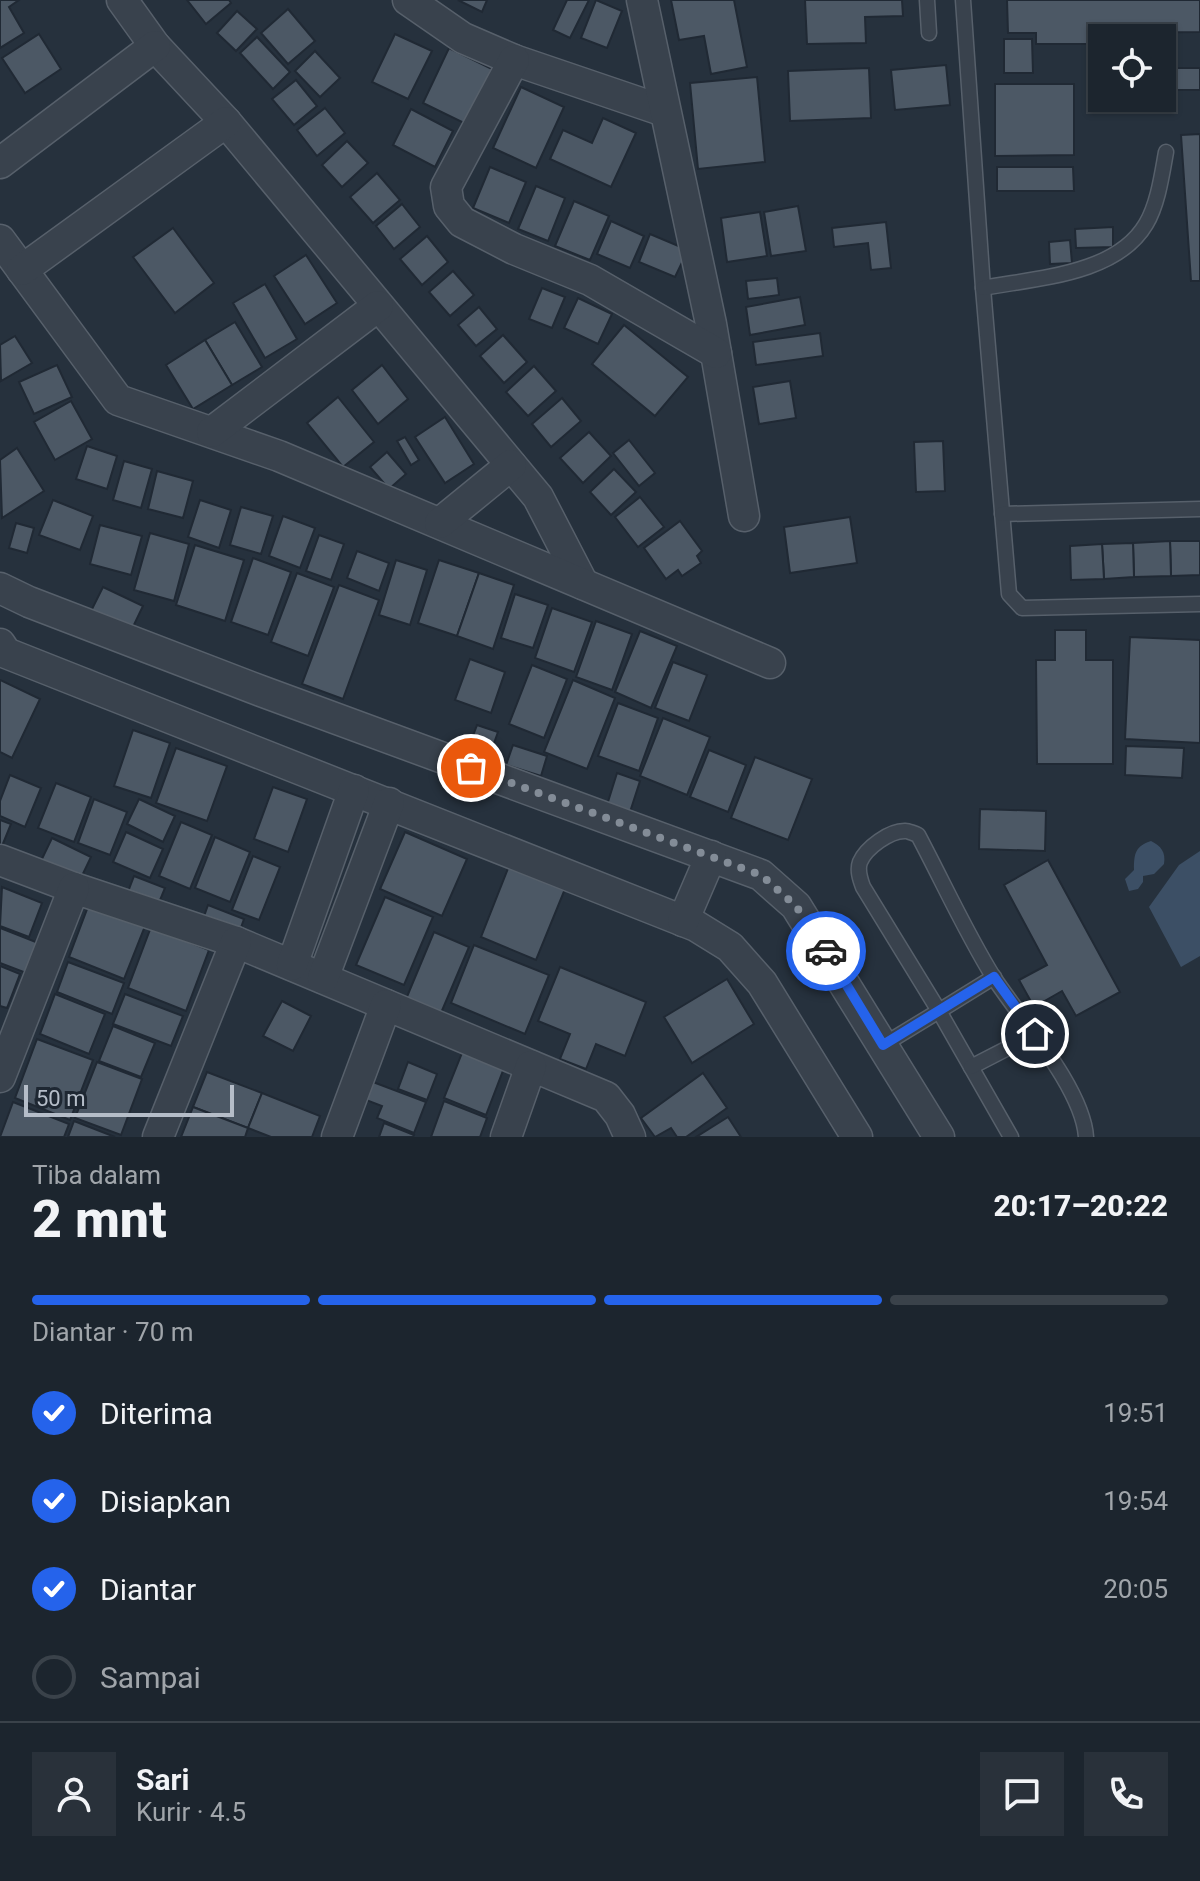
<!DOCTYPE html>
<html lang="id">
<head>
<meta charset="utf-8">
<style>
  body { margin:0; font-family:Roboto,sans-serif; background:#29313a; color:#f1f3f6; height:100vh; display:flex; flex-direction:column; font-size:30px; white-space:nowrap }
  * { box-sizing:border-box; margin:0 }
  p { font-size:26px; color:#a0a5aa }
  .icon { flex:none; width:44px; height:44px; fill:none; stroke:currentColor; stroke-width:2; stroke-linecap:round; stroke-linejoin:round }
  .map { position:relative; height:1137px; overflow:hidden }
  .side { display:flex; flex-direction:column; background:#1c252e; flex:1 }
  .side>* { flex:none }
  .controls { position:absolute; left:1088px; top:24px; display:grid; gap:16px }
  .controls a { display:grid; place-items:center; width:88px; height:88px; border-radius:0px; background:#1c252e; box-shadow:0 2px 6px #0004,0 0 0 2px #3a424a; font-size:40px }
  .scale { position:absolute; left:24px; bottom:20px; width:210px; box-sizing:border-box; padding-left:8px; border:4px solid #b5bdc8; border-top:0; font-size:22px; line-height:28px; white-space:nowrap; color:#b5bdc8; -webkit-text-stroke:6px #1e2732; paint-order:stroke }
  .pin { position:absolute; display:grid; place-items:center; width:68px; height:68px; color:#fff; margin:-34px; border:4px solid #fff; border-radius:50%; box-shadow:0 2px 8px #0007 }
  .courier { position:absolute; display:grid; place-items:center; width:80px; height:80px; margin:-40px; border:6px solid #2563eb; border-radius:50%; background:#fff; color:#222; box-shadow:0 2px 10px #0007 }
  .head em { font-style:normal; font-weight:800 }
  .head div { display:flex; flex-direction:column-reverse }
  .head { display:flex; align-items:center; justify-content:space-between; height:136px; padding:0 32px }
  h1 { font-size:52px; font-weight:800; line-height:60px }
  .bar { display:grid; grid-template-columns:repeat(4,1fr); gap:12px 8px; align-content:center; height:96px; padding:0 32px }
  .bar i { height:10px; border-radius:6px; background:#3a424a }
  .bar .on { background:#2563eb }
  .bar p { grid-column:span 4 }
  .line { display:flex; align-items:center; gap:20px; padding:0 32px; border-top:2px solid #3a424a }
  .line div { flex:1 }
  .round { display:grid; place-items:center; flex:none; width:84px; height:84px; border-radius:0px; background:#29313a }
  ol { padding:0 32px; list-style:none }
  li { display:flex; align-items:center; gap:24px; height:88px }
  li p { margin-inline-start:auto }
  li .icon { padding:8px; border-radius:50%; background:#2563eb; color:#fff; stroke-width:4 }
  li:last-child { color:#a0a5aa }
  li i { width:44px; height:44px; border:4px solid #3a424a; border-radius:50% }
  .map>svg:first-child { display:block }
  .water { fill:#3c4f65 }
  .building { fill:#4c5865; stroke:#202934; stroke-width:2 }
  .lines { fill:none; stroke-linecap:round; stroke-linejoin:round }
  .service-casing { stroke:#57606b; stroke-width:17 }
  .minor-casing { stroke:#57606b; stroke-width:33 }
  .service { stroke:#39424d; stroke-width:14 }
  .minor { stroke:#39424d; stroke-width:30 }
  .done { stroke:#838c97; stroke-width:8; stroke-dasharray:0 14.4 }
  .route { stroke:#2563eb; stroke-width:10 }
</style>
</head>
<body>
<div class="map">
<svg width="1200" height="1137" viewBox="0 0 1200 1137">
  <rect width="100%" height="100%" fill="#26313d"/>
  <!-- water -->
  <g class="water">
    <path d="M1151 841C1161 846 1166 852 1164 864L1154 874 1143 876V882L1138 889 1129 891 1125 879 1134 870C1134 854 1135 846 1151 841Z"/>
    <polygon points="1200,851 1200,956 1181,967 1149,907 1179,865"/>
  </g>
  <!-- building -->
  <g class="building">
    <polygon points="0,0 19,0 9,7 24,33 0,48"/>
    <polygon points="187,0 229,0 231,3 206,24"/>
    <polygon points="458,0 487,0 482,12"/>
    <polygon points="567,0 589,0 570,38 553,30"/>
    <polygon points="596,0 622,11 607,48 581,38"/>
    <polygon points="671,0 734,0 747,67 711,74 704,36 679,40"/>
    <polygon points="805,0 902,0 903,16 865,17 866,43 807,44"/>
    <polygon points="1007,0 1200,0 1200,32 1106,33 1106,38 1102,38 1102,44 1036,44 1036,33 1008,33"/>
    <polygon points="288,9 315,41 288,64 261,33"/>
    <polygon points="237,11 257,29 236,51 217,33"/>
    <polygon points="39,34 61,69 25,93 2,58"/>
    <polygon points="395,34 432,51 408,99 372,82"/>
    <polygon points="257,37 290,72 273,89 240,53"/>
    <polygon points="1004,39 1032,39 1033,73 1004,73"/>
    <polygon points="449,48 492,69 466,124 423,103"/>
    <polygon points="315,51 340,78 320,97 295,71"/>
    <polygon points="946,65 950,105 895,110 891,70"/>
    <polygon points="869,68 871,118 790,121 788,71"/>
    <rect x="1162" y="68" width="38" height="22"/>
    <polygon points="757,77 765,162 698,169 690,83"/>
    <polygon points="296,80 317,106 294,125 272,99"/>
    <polygon points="995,84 1074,84 1074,155 995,156"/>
    <polygon points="521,87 564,107 536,168 493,148"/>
    <polygon points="325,108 345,133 317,156 297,130"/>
    <polygon points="411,109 453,131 435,167 393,145"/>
    <polygon points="603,118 636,133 611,187 550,159 563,130 592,143"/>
    <polygon points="1200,134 1200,281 1191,281 1181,135"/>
    <polygon points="347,141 368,163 342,187 322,165"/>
    <polygon points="490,167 526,182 509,223 473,208"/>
    <polygon points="997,167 1073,167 1074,191 997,191"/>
    <polygon points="377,173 400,200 373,223 350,197"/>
    <polygon points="536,186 565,198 548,241 518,229"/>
    <polygon points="574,201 609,216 590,260 555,246"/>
    <polygon points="402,204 420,227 394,249 376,226"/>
    <polygon points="798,206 806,251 771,256 764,212"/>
    <polygon points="760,212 767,256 727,262 721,218"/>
    <polygon points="611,221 644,236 630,268 597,254"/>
    <polygon points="886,222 891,268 871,270 868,243 834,247 832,228"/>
    <polygon points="1113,227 1113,247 1076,248 1075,229"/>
    <polygon points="173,228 214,283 175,313 133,257"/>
    <polygon points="650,234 688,250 675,277 639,262"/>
    <polygon points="427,236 448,262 422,285 400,259"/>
    <polygon points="1070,240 1072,263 1050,264 1049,242"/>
    <polygon points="306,255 337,303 305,324 274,276"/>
    <polygon points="453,271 474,295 450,316 429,292"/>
    <polygon points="777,278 779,295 748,299 746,281"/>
    <polygon points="265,284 297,339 265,358 233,303"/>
    <polygon points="542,288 565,297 552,328 529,319"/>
    <polygon points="800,297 805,325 750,335 746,307"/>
    <polygon points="578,298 612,314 598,344 564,328"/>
    <polygon points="479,307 497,329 476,346 458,325"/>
    <polygon points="235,322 262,367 232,385 205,340"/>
    <polygon points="624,325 688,377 655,416 592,364"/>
    <polygon points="820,333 823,356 756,365 753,342"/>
    <polygon points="503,335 527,362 504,383 480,356"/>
    <polygon points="15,336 32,363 1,381 0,345"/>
    <polygon points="205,340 232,385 193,409 166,365"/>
    <polygon points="57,365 72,397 34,414 19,382"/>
    <polygon points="382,365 408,399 378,424 352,390"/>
    <polygon points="534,366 556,391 528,416 506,392"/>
    <polygon points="790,381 796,418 759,424 753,387"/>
    <polygon points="338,397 374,442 343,467 307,423"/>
    <polygon points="562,398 581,421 551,447 532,424"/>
    <polygon points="71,401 92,439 55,460 34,422"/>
    <polygon points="445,417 474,464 445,483 415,437"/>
    <polygon points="589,432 611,456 583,483 560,458"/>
    <polygon points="405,437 419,460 411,465 397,441"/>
    <polygon points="629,440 655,473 639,486 613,453"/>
    <polygon points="943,441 945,491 916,492 914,442"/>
    <polygon points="87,446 117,456 107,489 76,479"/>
    <polygon points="17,448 44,491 2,518 0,460"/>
    <polygon points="387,452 406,474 389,489 370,467"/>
    <polygon points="124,461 152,469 141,508 113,500"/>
    <polygon points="614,469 636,492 611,515 590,492"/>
    <polygon points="157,471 193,481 183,518 148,509"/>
    <polygon points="640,497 664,527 638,547 615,517"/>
    <polygon points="53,500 93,516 80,550 39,535"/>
    <polygon points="200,500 231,510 219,548 188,537"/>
    <polygon points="241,507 273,516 261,554 230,545"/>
    <polygon points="283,516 315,528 300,568 269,556"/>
    <polygon points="850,517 857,563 790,573 784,527"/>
    <polygon points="680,521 702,551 697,556 701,563 682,576 678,570 666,579 644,548"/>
    <polygon points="16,523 34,528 27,553 9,548"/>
    <polygon points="100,525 142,536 131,575 90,564"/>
    <polygon points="150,533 189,544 174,601 134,590"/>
    <polygon points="319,535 344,544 331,580 306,571"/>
    <polygon points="1170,541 1200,541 1200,575 1171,576"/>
    <polygon points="1170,541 1171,576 1134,577 1133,543"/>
    <polygon points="1133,543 1134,577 1104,579 1102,544"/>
    <polygon points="1102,544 1104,579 1071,580 1070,546"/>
    <polygon points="195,545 244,560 225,621 176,605"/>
    <polygon points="357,551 389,563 379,591 347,578"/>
    <polygon points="253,558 291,572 268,635 231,622"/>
    <polygon points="396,560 427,570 410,625 379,615"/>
    <polygon points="439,560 479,573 457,636 418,623"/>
    <polygon points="297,573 334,587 308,656 271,642"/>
    <polygon points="479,573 514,585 493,649 457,636"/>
    <polygon points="339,585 379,600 343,699 302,684"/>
    <polygon points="103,587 143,606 131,631 91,611"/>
    <polygon points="515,594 548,605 533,648 501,638"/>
    <polygon points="552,608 592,622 574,672 535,658"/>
    <polygon points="596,621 632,634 612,690 576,677"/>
    <polygon points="1055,630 1086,630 1086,660 1113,660 1113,764 1037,764 1036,660 1055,660"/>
    <polygon points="640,631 677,646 651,708 615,692"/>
    <polygon points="1130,637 1200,640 1200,743 1125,739"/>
    <polygon points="470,659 505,672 491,713 455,700"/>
    <polygon points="673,662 707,675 689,721 655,708"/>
    <polygon points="532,665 567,679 544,738 509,724"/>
    <polygon points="0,680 40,699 12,758 0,752"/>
    <polygon points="573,680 615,698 587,769 544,752"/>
    <polygon points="618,703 658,718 639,771 598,756"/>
    <polygon points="663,718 710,737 687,795 640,776"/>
    <polygon points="477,725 498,732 488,760 467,752"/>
    <polygon points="133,730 170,743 151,798 114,786"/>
    <polygon points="513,745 547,756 541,776 506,765"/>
    <polygon points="1126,746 1184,748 1182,778 1125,775"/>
    <polygon points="176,748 227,766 207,821 156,803"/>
    <polygon points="709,750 746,765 728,812 690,797"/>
    <polygon points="755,757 812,779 788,840 731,818"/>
    <polygon points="617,773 640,781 630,812 607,805"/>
    <polygon points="10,775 41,788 25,827 0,816 0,801"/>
    <polygon points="56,783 91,797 74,842 38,828"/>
    <polygon points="273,787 307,799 288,852 254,839"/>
    <polygon points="94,799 127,812 110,855 78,843"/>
    <polygon points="139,799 175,816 163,842 127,824"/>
    <polygon points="980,809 1046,811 1045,851 979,849"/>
    <polygon points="0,820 11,824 0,851"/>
    <polygon points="181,822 212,835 190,889 159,876"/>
    <polygon points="126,832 163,849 150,878 113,862"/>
    <polygon points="405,832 467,859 442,916 380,889"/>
    <polygon points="215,837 250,852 230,902 195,888"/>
    <polygon points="52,838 91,857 79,882 40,863"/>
    <polygon points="253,856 280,867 259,920 232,910"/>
    <polygon points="1048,860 1120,992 1076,1016 1062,991 1034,1007 1019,980 1047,965 1004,885"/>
    <polygon points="509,866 565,889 536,960 481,937"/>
    <polygon points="134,876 165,888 156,910 126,897"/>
    <polygon points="2,887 42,903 29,937 0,926"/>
    <polygon points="385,897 433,917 404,985 356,965"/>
    <polygon points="89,904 145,926 124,979 69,957"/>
    <polygon points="208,905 244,919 238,936 202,922"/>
    <polygon points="151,927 209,950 186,1011 128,988"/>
    <polygon points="0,928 46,946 34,976 0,963"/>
    <polygon points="434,932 469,947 441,1013 406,999"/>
    <polygon points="474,945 549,975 525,1034 451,1003"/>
    <polygon points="68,962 124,983 112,1014 57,992"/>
    <polygon points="0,966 20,974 7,1008 0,1006"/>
    <polygon points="560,967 646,1002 625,1056 596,1044 586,1069 560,1059 570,1034 538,1021"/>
    <polygon points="727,979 754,1024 692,1063 664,1017"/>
    <polygon points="55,994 105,1014 89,1054 40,1034"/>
    <polygon points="125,994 183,1016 171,1046 113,1024"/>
    <polygon points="282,1001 311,1016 293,1051 263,1036"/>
    <polygon points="113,1026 155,1043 141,1077 99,1061"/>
    <polygon points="37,1039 93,1060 70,1120 15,1098"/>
    <polygon points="462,1053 504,1068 486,1115 444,1098"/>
    <polygon points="97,1062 142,1079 121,1135 75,1118"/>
    <polygon points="408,1062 437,1074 427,1100 398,1089"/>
    <polygon points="207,1072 262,1093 248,1128 193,1107"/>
    <polygon points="703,1073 727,1108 686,1137 677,1137 671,1128 655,1137 641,1118"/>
    <polygon points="373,1082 426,1102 414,1133 377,1118 382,1106 366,1100"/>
    <polygon points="262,1093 320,1116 312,1137 271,1137 248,1128"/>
    <polygon points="444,1101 487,1118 480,1137 431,1137"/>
    <polygon points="13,1102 69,1124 64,1137 0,1137"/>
    <polygon points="193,1107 248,1128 245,1137 181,1137"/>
    <polygon points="728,1117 741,1137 696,1137"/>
    <polygon points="74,1121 115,1137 68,1137"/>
    <polygon points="384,1123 414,1135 413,1137 379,1137"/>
  </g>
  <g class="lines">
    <defs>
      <g id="service">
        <polyline points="927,0 929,33"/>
        <polyline points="963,0 983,288 1009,594 1022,608 1200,604"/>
        <path d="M983 288C1035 278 1116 275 1146 224 1158 204 1162 174 1166 152"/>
        <polyline points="1002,514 1200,509"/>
        <polyline points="994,977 939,1011 1011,1137"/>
        <path d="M883 1045 939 1011 863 887C860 879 857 870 860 862 866 848 890 830 906 831 908 831 916 834 918 835 943 882 966 933 994 978 1021 1019 1083 1089 1086 1137"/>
        <polyline points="971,1067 1035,1034"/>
      </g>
      <g id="minor">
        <polyline points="122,0 155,46 226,122 538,497 583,584"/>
        <polyline points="408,0 463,38 514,60 664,111"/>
        <polyline points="642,0 711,324 744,516"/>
        <polyline points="514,60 446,187 449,206 462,222 514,249 590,280 716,353"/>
        <polyline points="0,163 155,46"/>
        <polyline points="0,240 118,400 279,456 770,663"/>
        <polyline points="22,270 226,122"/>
        <polyline points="212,432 378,306"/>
        <polyline points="440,523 511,465"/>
        <polyline points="0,588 29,602 261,691 761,875 796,906 939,1137"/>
        <polyline points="0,644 6,653 696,926 730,947 762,983 857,1137"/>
        <polyline points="0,860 74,888 236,942 606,1097 620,1115 630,1137"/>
        <polyline points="683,921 711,856"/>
        <polyline points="292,965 354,790"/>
        <polyline points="323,978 389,803"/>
        <polyline points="0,1077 74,888"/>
        <polyline points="158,1137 236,942"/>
        <polyline points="337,1137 386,1005"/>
        <polyline points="506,1137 531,1066"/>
      </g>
    </defs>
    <!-- service casing -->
    <use href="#service" class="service-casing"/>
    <!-- minor casing -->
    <use href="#minor" class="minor-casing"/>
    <!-- service -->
    <use href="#service" class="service"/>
    <!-- minor -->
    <use href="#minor" class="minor"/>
  </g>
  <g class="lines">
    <!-- done -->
    <polyline class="done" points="471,768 761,875 796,906 826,951"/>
    <!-- route -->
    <polyline class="route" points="826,951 883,1045 994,977 1035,1034"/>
  </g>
</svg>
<div class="controls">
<a><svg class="icon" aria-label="locate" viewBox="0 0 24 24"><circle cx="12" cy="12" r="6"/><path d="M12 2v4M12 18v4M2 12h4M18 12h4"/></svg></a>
</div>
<div class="scale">50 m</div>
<div class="pin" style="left:471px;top:768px;background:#ea580c"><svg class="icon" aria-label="bag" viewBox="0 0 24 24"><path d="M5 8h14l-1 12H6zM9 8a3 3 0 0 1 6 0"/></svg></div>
<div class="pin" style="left:1035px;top:1034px;background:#1f2937"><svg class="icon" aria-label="home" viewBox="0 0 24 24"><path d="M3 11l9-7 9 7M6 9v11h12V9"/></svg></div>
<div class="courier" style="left:826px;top:951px"><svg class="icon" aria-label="car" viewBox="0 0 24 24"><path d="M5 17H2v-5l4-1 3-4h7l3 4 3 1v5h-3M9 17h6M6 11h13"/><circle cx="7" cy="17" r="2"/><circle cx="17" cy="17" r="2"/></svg></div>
</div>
<section class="side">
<div class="head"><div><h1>2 mnt</h1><p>Tiba dalam</p></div><em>20:17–20:22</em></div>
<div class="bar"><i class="on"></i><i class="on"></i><i class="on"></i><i></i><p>Diantar · 70 m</p></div>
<ol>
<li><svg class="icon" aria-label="check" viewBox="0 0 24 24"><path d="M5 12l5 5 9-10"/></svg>Diterima<p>19:51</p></li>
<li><svg class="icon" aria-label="check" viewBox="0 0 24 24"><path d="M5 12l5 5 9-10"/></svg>Disiapkan<p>19:54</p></li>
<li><svg class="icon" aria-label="check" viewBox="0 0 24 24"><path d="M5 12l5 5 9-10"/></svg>Diantar<p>20:05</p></li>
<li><i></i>Sampai</li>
</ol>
<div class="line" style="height:144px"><a class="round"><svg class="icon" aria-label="person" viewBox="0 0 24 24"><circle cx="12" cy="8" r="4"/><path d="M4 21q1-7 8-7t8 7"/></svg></a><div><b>Sari</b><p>Kurir · 4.5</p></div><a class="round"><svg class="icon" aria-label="chat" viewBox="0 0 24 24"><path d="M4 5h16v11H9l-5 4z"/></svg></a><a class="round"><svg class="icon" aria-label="phone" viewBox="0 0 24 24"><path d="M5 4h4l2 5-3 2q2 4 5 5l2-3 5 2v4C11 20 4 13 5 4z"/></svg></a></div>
</section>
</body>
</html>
